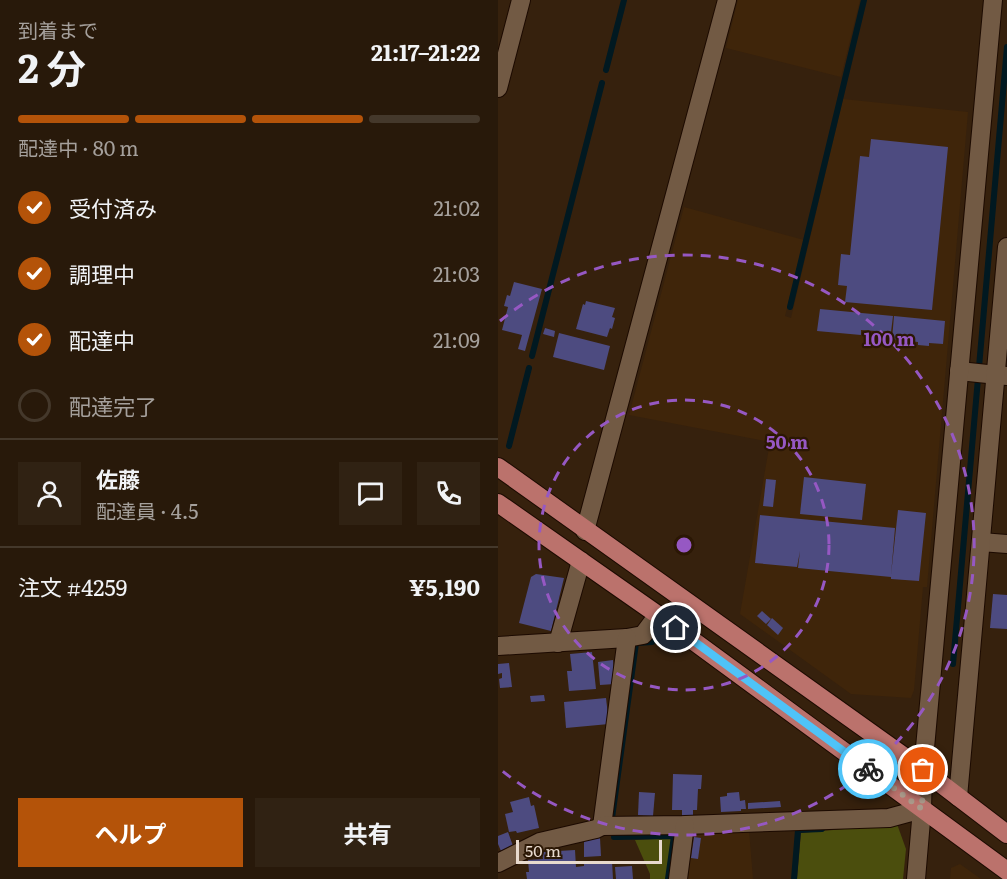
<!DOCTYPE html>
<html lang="ja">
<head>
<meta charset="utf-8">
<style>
  body { margin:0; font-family:Literata,"Noto Sans JP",serif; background:#302213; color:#f1f3f6; height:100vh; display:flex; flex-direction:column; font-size:22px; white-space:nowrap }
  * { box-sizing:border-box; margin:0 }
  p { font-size:20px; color:#a5a09c }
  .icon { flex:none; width:33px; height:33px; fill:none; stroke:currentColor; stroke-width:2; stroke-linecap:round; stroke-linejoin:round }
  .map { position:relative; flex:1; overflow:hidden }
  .sheet { display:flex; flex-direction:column; background:#28190a; width:498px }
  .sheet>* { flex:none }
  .scale { position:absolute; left:18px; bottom:15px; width:146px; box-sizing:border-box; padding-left:6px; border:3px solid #e8dace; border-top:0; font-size:16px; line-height:21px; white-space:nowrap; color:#e8dace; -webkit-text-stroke:4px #2b1704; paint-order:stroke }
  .pin { position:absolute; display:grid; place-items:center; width:51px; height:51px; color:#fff; margin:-26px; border:3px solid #fff; border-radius:50%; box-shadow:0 2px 6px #0007 }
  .courier { position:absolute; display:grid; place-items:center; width:60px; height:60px; margin:-30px; border:4px solid #4fc3f7; border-radius:50%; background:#fff; color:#222; box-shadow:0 2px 8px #0007 }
  .head em { font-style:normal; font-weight:700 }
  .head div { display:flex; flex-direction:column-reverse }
  .head { display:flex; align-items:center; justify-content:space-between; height:102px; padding:0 18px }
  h1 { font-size:39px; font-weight:700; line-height:45px }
  .bar { display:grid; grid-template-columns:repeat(4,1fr); gap:9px 6px; align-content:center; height:72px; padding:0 18px }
  .bar i { height:8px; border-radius:4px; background:#44382b }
  .bar .selected { background:#b45309 }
  .bar p { grid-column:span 4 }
  .line { display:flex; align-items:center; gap:15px; padding:0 18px; border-top:2px solid #44382b }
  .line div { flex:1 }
  .round { display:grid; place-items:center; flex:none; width:63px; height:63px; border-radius:0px; background:#302213 }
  ol { padding:0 18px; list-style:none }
  li { display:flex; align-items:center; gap:18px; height:66px }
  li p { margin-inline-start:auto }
  li .icon { padding:6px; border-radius:50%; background:#b45309; color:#fff; stroke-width:4 }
  li:last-child { color:#a5a09c }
  li i { width:33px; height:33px; border:3px solid #44382b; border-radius:50% }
  .primary-button { display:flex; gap:12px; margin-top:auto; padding:12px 18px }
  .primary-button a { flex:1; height:69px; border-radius:0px; background:#b45309; color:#fff; font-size:24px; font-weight:700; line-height:69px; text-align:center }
  .primary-button a+a { background:#302213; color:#f1f3f6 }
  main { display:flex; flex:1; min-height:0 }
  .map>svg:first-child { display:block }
  .built { fill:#3f250a }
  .green { fill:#4b4e0d }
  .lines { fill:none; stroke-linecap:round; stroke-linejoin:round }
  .stream { stroke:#011921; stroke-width:6 }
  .building { fill:#4d4b80 }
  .street-casing { stroke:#1c0a00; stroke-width:20 }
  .primary-casing { stroke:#1c0a00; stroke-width:20 }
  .street { stroke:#725a44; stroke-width:18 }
  .primary { stroke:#bb726c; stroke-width:18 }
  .done { stroke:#aa998a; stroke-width:6; stroke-dasharray:0 10.8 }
  .route { stroke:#4fc3f7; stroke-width:8 }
  .ring { fill:none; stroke:#9658c3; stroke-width:3; stroke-dasharray:10 8 }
  .centre { fill:#9658c3; stroke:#2b1704; stroke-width:3 }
  .ring-label { font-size:18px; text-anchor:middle; font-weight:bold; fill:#9658c3; stroke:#2b1704; stroke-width:4.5; stroke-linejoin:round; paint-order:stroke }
</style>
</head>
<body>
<main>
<section class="sheet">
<div class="head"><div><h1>2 分</h1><p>到着まで</p></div><em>21:17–21:22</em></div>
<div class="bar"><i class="selected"></i><i class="selected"></i><i class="selected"></i><i></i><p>配達中 · 80 m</p></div>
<ol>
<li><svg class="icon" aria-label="check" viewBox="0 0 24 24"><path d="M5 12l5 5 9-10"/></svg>受付済み<p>21:02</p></li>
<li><svg class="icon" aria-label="check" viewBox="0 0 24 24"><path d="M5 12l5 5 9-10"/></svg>調理中<p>21:03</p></li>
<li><svg class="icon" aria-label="check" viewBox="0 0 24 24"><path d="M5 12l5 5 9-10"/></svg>配達中<p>21:09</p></li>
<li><i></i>配達完了</li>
</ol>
<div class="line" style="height:108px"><a class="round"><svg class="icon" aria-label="person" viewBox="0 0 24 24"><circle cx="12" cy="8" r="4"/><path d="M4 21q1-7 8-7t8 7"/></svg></a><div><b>佐藤</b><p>配達員 · 4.5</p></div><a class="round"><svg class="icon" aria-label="chat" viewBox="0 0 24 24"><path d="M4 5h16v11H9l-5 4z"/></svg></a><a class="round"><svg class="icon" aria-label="phone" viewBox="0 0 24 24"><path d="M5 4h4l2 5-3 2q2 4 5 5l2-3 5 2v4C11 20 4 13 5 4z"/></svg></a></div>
<div class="line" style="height:78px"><div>注文 #4259</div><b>¥5,190</b></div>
<div class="primary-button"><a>ヘルプ</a><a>共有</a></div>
</section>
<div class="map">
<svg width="509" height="879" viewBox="0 0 509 879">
  <rect width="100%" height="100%" fill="#36210d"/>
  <!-- built -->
  <g class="built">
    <polygon points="240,0 362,0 343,77 228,48"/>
    <polygon points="345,99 470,112 429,587 425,587 416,690 413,698 353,694 242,614 272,442 131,415 186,207 306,240 287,316 293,318"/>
    <polygon points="251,830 255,879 188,879 193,831"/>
    <polygon points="462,864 483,879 452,879 453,868"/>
  </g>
  <!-- green -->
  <g class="green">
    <polygon points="399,824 408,849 405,879 299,879 303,833"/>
    <polygon points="174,838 168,879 152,879 152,874 137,840"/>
  </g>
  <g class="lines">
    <!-- stream -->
    <g class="stream">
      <polyline points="108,70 126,0"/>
      <polyline points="292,307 366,0"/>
      <polyline points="34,356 104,83"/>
      <polyline points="11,446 31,368"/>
      <polyline points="455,664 509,47"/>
      <polyline points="114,818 138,643 154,642"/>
      <polyline points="116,837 176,836 170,879"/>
      <polyline points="296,879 300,830 324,829"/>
    </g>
  </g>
  <!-- building -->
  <g class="building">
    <polygon points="373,139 450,147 434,310 347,302 349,286 340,285 343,254 352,255 362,156 371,157"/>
    <polygon points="16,282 44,289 27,351 20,349 24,335 4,330 10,307 6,306 9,295 12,296"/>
    <polygon points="88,301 117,308 114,317 117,318 114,329 112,328 109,337 78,329 85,304 87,305"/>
    <polygon points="322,309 395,316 393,332 363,330 363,335 319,331"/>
    <polygon points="396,316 447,321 445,344 431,343 431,346 420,345 420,342 394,339"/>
    <polygon points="47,328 57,331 56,337 45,334"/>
    <polygon points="61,333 112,346 106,370 55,357"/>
    <polygon points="306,477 368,484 364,520 302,514"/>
    <polygon points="268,479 278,480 275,507 265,506"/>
    <polygon points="400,510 428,513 421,581 393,579 393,577 300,568 302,551 299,567 257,563 262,515 397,528 393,575"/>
    <polygon points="38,574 66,578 53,631 21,623 33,577"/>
    <polygon points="495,594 509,595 509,629 492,628"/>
    <polygon points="264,611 273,619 268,624 259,616"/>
    <polygon points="274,618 285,628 280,635 269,625"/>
    <polygon points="94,652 98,689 71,691 69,671 74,671 72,654"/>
    <polygon points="115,660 117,684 102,685 100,662"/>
    <polygon points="11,663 14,687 2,688 1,679 4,678 4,673 0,674 0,664"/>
    <polygon points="46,695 47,701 33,702 32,696"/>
    <polygon points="108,698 111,724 68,728 66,702"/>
    <polygon points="175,774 204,775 203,789 200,789 199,810 195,810 195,817 184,816 184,810 174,810"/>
    <polygon points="141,792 157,793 155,816 140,815"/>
    <polygon points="241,792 242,801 247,800 248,809 243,809 243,811 223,812 222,797 229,796 229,793"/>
    <polygon points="31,797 33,806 36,805 41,828 19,833 18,831 11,832 7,814 15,812 12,802"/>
    <polygon points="282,801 283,807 250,809 250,803"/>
    <polygon points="10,832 15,846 3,851 0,844 0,836"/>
    <polygon points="196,837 203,838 200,859 193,858"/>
    <polygon points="102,838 103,856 86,857 86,839"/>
    <polygon points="77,850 78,867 86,866 86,863 114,861 115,879 29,879 28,872 31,872 30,860 45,859 44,852"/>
    <polygon points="134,866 135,879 118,879 117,867"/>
  </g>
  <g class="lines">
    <defs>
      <g id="street">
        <polyline points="0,88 23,0"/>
        <polyline points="461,371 509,376"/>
        <polyline points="87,531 229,0"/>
        <polyline points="483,542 509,544"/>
        <polyline points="60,643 83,561"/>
        <polyline points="0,646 129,638 145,635 160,615"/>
        <polyline points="460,797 509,247"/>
        <polyline points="104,826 129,638"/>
        <polyline points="0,863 42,842 98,829 104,826 187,825 391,818 424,809"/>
        <polyline points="180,879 187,825"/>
        <polyline points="418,879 424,809 425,770 495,0"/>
      </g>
      <g id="primary">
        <polyline points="0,467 425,770 509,834"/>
        <polyline points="0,503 160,615 509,871"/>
      </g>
    </defs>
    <!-- street casing -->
    <use href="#street" class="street-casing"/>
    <!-- primary casing -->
    <use href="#primary" class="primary-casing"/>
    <!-- street -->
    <use href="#street" class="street"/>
    <!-- primary -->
    <use href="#primary" class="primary"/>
  </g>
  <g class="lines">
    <!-- done -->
    <polyline class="done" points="370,769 424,809 425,770"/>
    <!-- route -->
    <polyline class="route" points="178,628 370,769"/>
  </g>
  <!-- distance rings -->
  <g class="ring">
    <circle cx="186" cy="545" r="145"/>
    <path d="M2 321A290 290 0 1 1 2 769"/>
  </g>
  <circle cx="186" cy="545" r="9" class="centre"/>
  <g class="ring-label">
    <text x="391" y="346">100 m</text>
    <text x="289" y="449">50 m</text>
  </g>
</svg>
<div class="scale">50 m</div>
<div class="pin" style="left:425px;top:770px;background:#ea580c"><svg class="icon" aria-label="bag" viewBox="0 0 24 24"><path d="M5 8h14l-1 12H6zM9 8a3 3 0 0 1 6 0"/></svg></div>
<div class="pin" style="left:178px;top:628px;background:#1f2937"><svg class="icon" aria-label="home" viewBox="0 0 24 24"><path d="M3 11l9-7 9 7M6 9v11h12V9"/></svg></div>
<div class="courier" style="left:370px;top:769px"><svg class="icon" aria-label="bike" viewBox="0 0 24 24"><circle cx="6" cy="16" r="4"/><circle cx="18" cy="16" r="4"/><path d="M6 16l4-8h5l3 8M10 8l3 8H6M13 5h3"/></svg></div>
</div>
</main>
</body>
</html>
